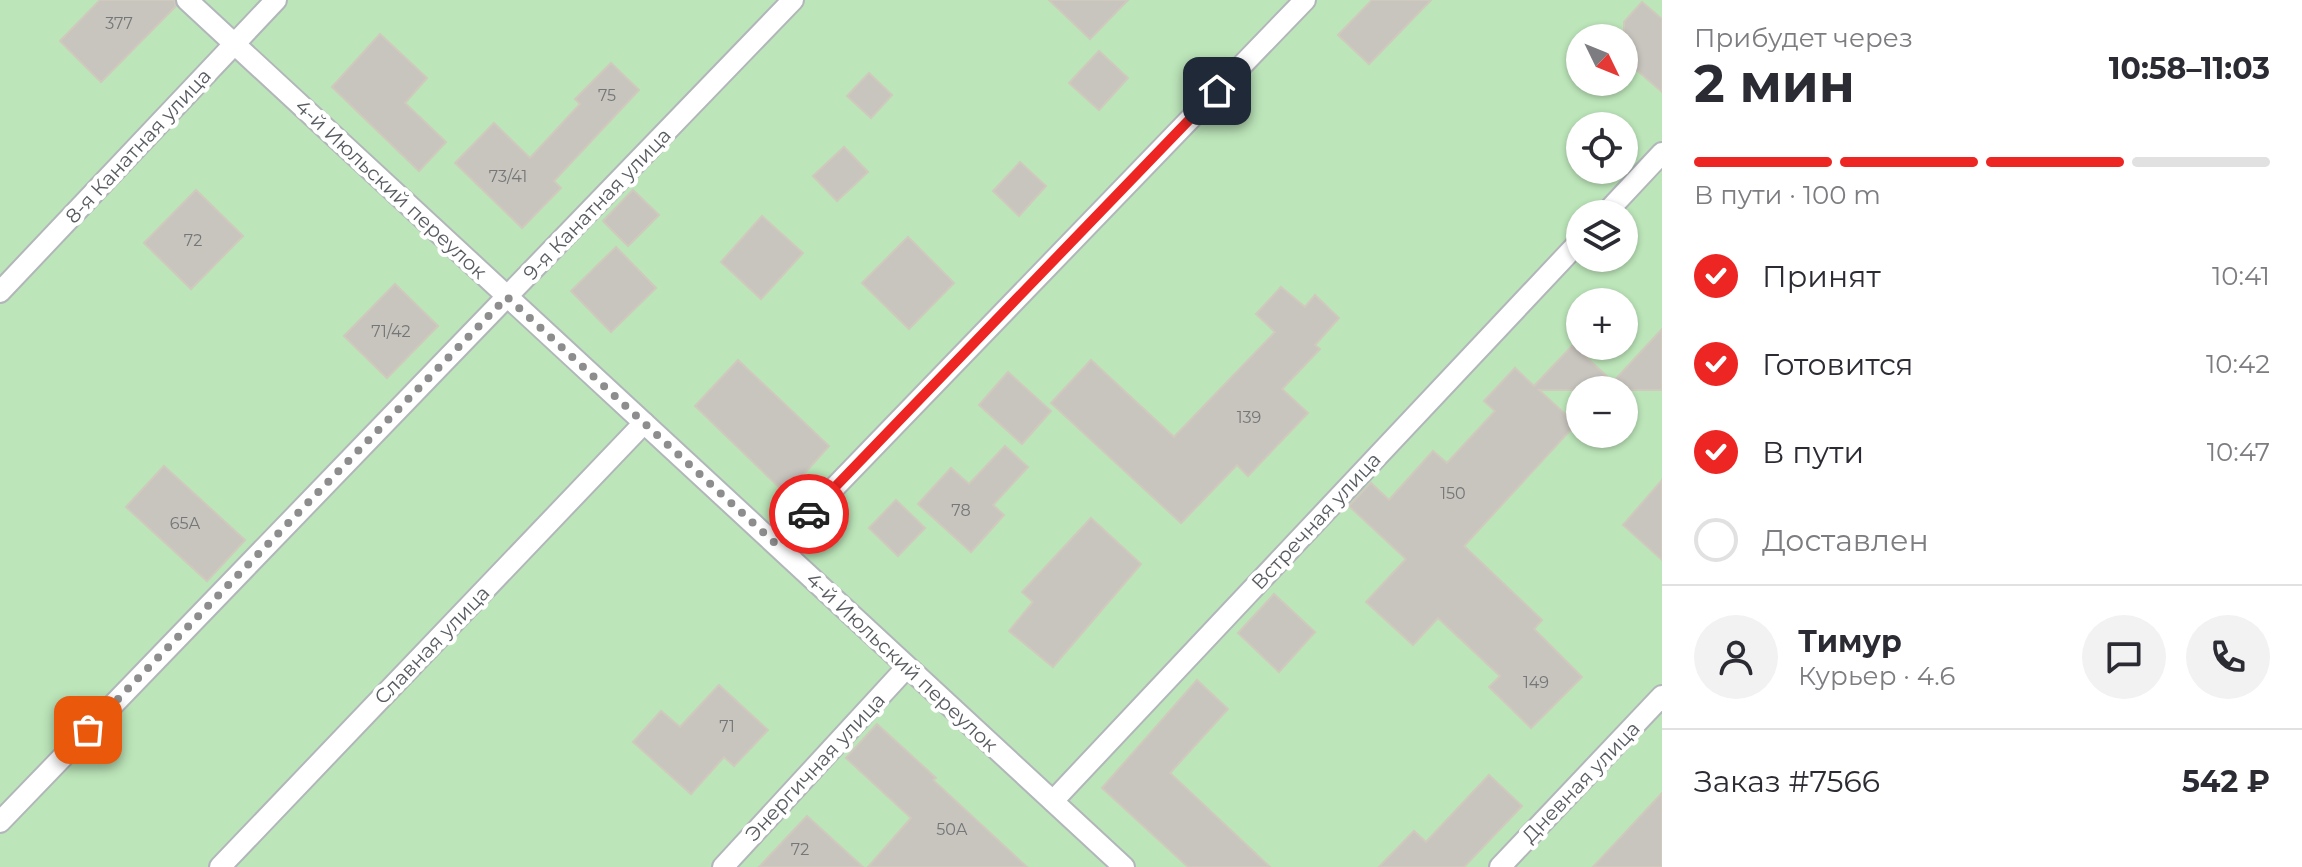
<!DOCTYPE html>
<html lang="ru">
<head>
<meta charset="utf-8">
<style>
  body { margin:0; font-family:Montserrat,sans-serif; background:#f2f2f3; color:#2b2b33; height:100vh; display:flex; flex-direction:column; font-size:30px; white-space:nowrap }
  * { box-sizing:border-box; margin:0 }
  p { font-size:26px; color:#7c7c81 }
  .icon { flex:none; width:44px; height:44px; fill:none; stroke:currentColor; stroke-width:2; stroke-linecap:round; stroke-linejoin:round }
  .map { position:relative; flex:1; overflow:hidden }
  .panel { display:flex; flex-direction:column; background:#fff; width:640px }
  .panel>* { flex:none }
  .needle { width:52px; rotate:133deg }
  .fabs { position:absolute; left:1566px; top:24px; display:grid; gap:16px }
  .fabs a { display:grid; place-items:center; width:72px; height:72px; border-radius:50%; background:#fff; box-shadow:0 2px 6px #0004; font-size:40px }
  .pin { position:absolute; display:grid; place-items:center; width:68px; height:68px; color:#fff; margin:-34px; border-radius:16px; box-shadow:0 4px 12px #0006 }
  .courier { position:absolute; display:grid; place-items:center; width:80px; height:80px; margin:-40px; border:6px solid #ed2523; border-radius:50%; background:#fff; color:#222; box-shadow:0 2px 10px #0007 }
  .headline em { font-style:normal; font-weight:700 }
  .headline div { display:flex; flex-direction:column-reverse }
  .headline { display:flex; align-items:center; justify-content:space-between; height:136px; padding:0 32px }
  h1 { font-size:52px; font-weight:700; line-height:60px }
  .bar { display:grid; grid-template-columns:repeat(4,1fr); gap:12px 8px; align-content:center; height:96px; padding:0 32px }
  .bar i { height:10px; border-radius:6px; background:#e1e1e2 }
  .bar .current { background:#ed2523 }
  .bar p { grid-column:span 4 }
  .line { display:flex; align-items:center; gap:20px; padding:0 32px; border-top:2px solid #e1e1e2 }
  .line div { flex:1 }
  .round { display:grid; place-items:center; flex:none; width:84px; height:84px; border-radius:42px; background:#f2f2f3 }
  ol { padding:0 32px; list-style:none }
  li { display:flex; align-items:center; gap:24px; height:88px }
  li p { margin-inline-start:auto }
  li .icon { padding:8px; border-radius:50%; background:#ed2523; color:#fff; stroke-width:4 }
  li:last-child { color:#7c7c81 }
  li i { width:44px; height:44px; border:4px solid #e1e1e2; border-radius:50% }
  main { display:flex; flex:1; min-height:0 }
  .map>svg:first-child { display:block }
  .green { fill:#bce5b9; fill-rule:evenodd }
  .building { fill:#c8c4be; stroke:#d0c9bd; stroke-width:2 }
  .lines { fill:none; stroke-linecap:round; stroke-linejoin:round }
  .service-casing { stroke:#b2b6ba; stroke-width:24 }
  .service { stroke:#fff; stroke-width:20 }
  .done { stroke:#8c8d8c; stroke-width:8; stroke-dasharray:0 14.4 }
  .route { stroke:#ed2523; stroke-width:10 }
  .labels { text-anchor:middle; stroke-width:8; stroke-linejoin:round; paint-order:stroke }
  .number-label { font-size:16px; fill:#747678 }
  .street-label { font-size:20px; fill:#585c60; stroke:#fff }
</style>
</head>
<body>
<main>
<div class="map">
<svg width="1662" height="867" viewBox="0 0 1662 867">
  <rect width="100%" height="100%" fill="#ece8df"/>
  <!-- green -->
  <path class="green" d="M0 0H1662V867H0ZM1580 38H1624V82H1580ZM1580 126H1624V170H1580ZM1580 214H1624V258H1580ZM1580 302H1624V346H1580ZM1580 390H1624V434H1580Z"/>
  <!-- building -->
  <g class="building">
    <polygon points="100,0 174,0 176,6 101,82 60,41"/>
    <polygon points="1049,0 1128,0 1090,39"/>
    <polygon points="1372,0 1431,0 1369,64 1338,35"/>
    <polygon points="1642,2 1662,19 1662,92 1624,59 1624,22"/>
    <polygon points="380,34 427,78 405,103 446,142 419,171 332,87"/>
    <polygon points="1099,51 1128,78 1099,110 1069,83"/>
    <polygon points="611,63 639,90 554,181 561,188 522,228 455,163 494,123 530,158 580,104 575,99"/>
    <polygon points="869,73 892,95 871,118 847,96"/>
    <polygon points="844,147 868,172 837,201 813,176"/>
    <polygon points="1020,162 1046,186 1019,216 993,191"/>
    <polygon points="196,190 243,236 191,289 144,243"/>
    <polygon points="633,190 659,215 628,246 603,221"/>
    <polygon points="762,216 803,253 761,299 721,262"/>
    <polygon points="908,237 954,283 909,329 862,283"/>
    <polygon points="616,247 656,288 611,332 571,291"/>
    <polygon points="395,284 438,326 387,378 344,336"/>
    <polygon points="1281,287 1305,307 1315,295 1339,318 1315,345 1320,349 1282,389 1308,413 1248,476 1237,465 1181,523 1051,403 1091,360 1174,437 1275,332 1256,314"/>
    <polygon points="1662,329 1662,390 1539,390 1576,424 1464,546 1542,620 1534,629 1582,677 1531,728 1489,687 1500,676 1438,618 1413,645 1366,602 1406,559 1349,506 1371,483 1389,500 1433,451 1447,463 1495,411 1484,401 1515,368 1534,386 1573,345 1613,382"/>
    <polygon points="738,360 829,446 786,494 695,406"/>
    <polygon points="1008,372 1051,411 1022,444 979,405"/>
    <polygon points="1005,446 1028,467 993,505 1004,515 971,552 918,504 951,468 969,484"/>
    <polygon points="164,466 245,540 207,581 126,507"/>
    <polygon points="1662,480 1662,560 1623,525"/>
    <polygon points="896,500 925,528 898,556 869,528"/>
    <polygon points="1091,518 1141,564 1053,667 1009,631 1033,602 1022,592"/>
    <polygon points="1274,594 1315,632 1279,672 1238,633"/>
    <polygon points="1197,680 1228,709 1170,773 1270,867 1188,867 1102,788"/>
    <polygon points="719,685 768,730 734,766 724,757 691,794 633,742 661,711 680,727"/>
    <polygon points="877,724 936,778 933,780 1027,867 868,867 911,818 846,758"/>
    <polygon points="1489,775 1522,806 1464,867 1379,867 1414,831 1426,842"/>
    <polygon points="1662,793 1662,867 1593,867"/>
    <polygon points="807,816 863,867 759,867"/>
  </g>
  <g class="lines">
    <defs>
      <g id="service">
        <polyline points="187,0 1124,867"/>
        <polyline points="1605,214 1662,153"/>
        <polyline points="0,292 276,0"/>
        <polyline points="778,546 1305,0"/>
        <polyline points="1053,801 1580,241"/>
        <polyline points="0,822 793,0"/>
        <polyline points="220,867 644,423"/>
        <polyline points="723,867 907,667"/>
        <polyline points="1500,867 1662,696"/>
      </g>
    </defs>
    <!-- service casing -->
    <use href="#service" class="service-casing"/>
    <!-- service -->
    <use href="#service" class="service"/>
  </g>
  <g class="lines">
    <!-- done -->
    <polyline class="done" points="88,730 507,297 778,546 809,514"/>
    <!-- route -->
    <polyline class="route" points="809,514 1217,91"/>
  </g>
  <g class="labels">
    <!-- number labels -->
    <g class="number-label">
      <text x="119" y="29">377</text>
      <text x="607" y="101">75</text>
      <text x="508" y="182">73/41</text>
      <text x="193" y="246">72</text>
      <text x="391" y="337">71/42</text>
      <text x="1249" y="423">139</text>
      <text x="1453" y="499">150</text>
      <text x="961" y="516">78</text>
      <text x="185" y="529">65А</text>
      <text x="1536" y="688">149</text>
      <text x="727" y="732">71</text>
      <text x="952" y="835">50А</text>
      <text x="800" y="855">72</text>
    </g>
    <!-- street labels -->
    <g class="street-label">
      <text transform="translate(138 146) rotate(-47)" y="7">8-я Канатная улица</text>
      <text transform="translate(391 189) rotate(43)" y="7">4-й Июльский переулок</text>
      <text transform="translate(597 204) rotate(-46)" y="7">9-я Канатная улица</text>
      <text transform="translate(1316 521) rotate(-47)" y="7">Встречная улица</text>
      <text transform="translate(432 645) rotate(-46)" y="7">Славная улица</text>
      <text transform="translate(902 662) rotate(43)" y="7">4-й Июльский переулок</text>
      <text transform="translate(815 767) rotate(-47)" y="7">Энергичная улица</text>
      <text transform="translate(1581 782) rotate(-46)" y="7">Дневная улица</text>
    </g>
  </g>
</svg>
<div class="fabs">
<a><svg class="needle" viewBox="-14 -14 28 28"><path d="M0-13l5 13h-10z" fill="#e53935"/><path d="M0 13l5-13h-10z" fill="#7c7c81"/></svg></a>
<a><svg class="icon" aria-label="locate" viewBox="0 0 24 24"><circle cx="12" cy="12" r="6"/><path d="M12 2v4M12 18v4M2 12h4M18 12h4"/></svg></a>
<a><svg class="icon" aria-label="layers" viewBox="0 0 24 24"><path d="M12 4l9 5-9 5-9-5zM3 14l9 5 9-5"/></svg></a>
<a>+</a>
<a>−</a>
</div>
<div class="pin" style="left:88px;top:730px;background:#ea580c"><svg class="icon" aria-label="bag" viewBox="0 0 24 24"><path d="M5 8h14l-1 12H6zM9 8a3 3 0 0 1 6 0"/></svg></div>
<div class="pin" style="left:1217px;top:91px;background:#1f2937"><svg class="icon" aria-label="home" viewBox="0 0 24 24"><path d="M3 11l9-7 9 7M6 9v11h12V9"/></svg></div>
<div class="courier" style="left:809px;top:514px"><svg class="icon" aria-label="car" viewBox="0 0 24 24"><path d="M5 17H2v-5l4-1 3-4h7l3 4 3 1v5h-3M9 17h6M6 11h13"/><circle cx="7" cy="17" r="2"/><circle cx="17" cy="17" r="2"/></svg></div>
</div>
<section class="panel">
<div class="headline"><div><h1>2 мин</h1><p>Прибудет через</p></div><em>10:58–11:03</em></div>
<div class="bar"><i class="current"></i><i class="current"></i><i class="current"></i><i></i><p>В пути · 100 m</p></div>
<ol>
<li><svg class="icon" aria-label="check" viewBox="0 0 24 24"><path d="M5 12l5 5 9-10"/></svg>Принят<p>10:41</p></li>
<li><svg class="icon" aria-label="check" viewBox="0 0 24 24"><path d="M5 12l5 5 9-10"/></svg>Готовится<p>10:42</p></li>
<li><svg class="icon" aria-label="check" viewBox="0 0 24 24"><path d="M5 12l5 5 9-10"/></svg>В пути<p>10:47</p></li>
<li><i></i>Доставлен</li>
</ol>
<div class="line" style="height:144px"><a class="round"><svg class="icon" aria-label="person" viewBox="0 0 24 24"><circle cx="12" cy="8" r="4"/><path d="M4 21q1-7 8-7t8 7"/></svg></a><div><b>Тимур</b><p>Курьер · 4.6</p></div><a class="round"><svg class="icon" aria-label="chat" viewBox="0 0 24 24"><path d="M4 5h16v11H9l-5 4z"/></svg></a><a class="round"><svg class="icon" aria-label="phone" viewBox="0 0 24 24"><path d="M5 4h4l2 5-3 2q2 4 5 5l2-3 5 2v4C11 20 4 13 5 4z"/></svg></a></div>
<div class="line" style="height:104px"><div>Заказ #7566</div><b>542 ₽</b></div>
</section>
</main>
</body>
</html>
